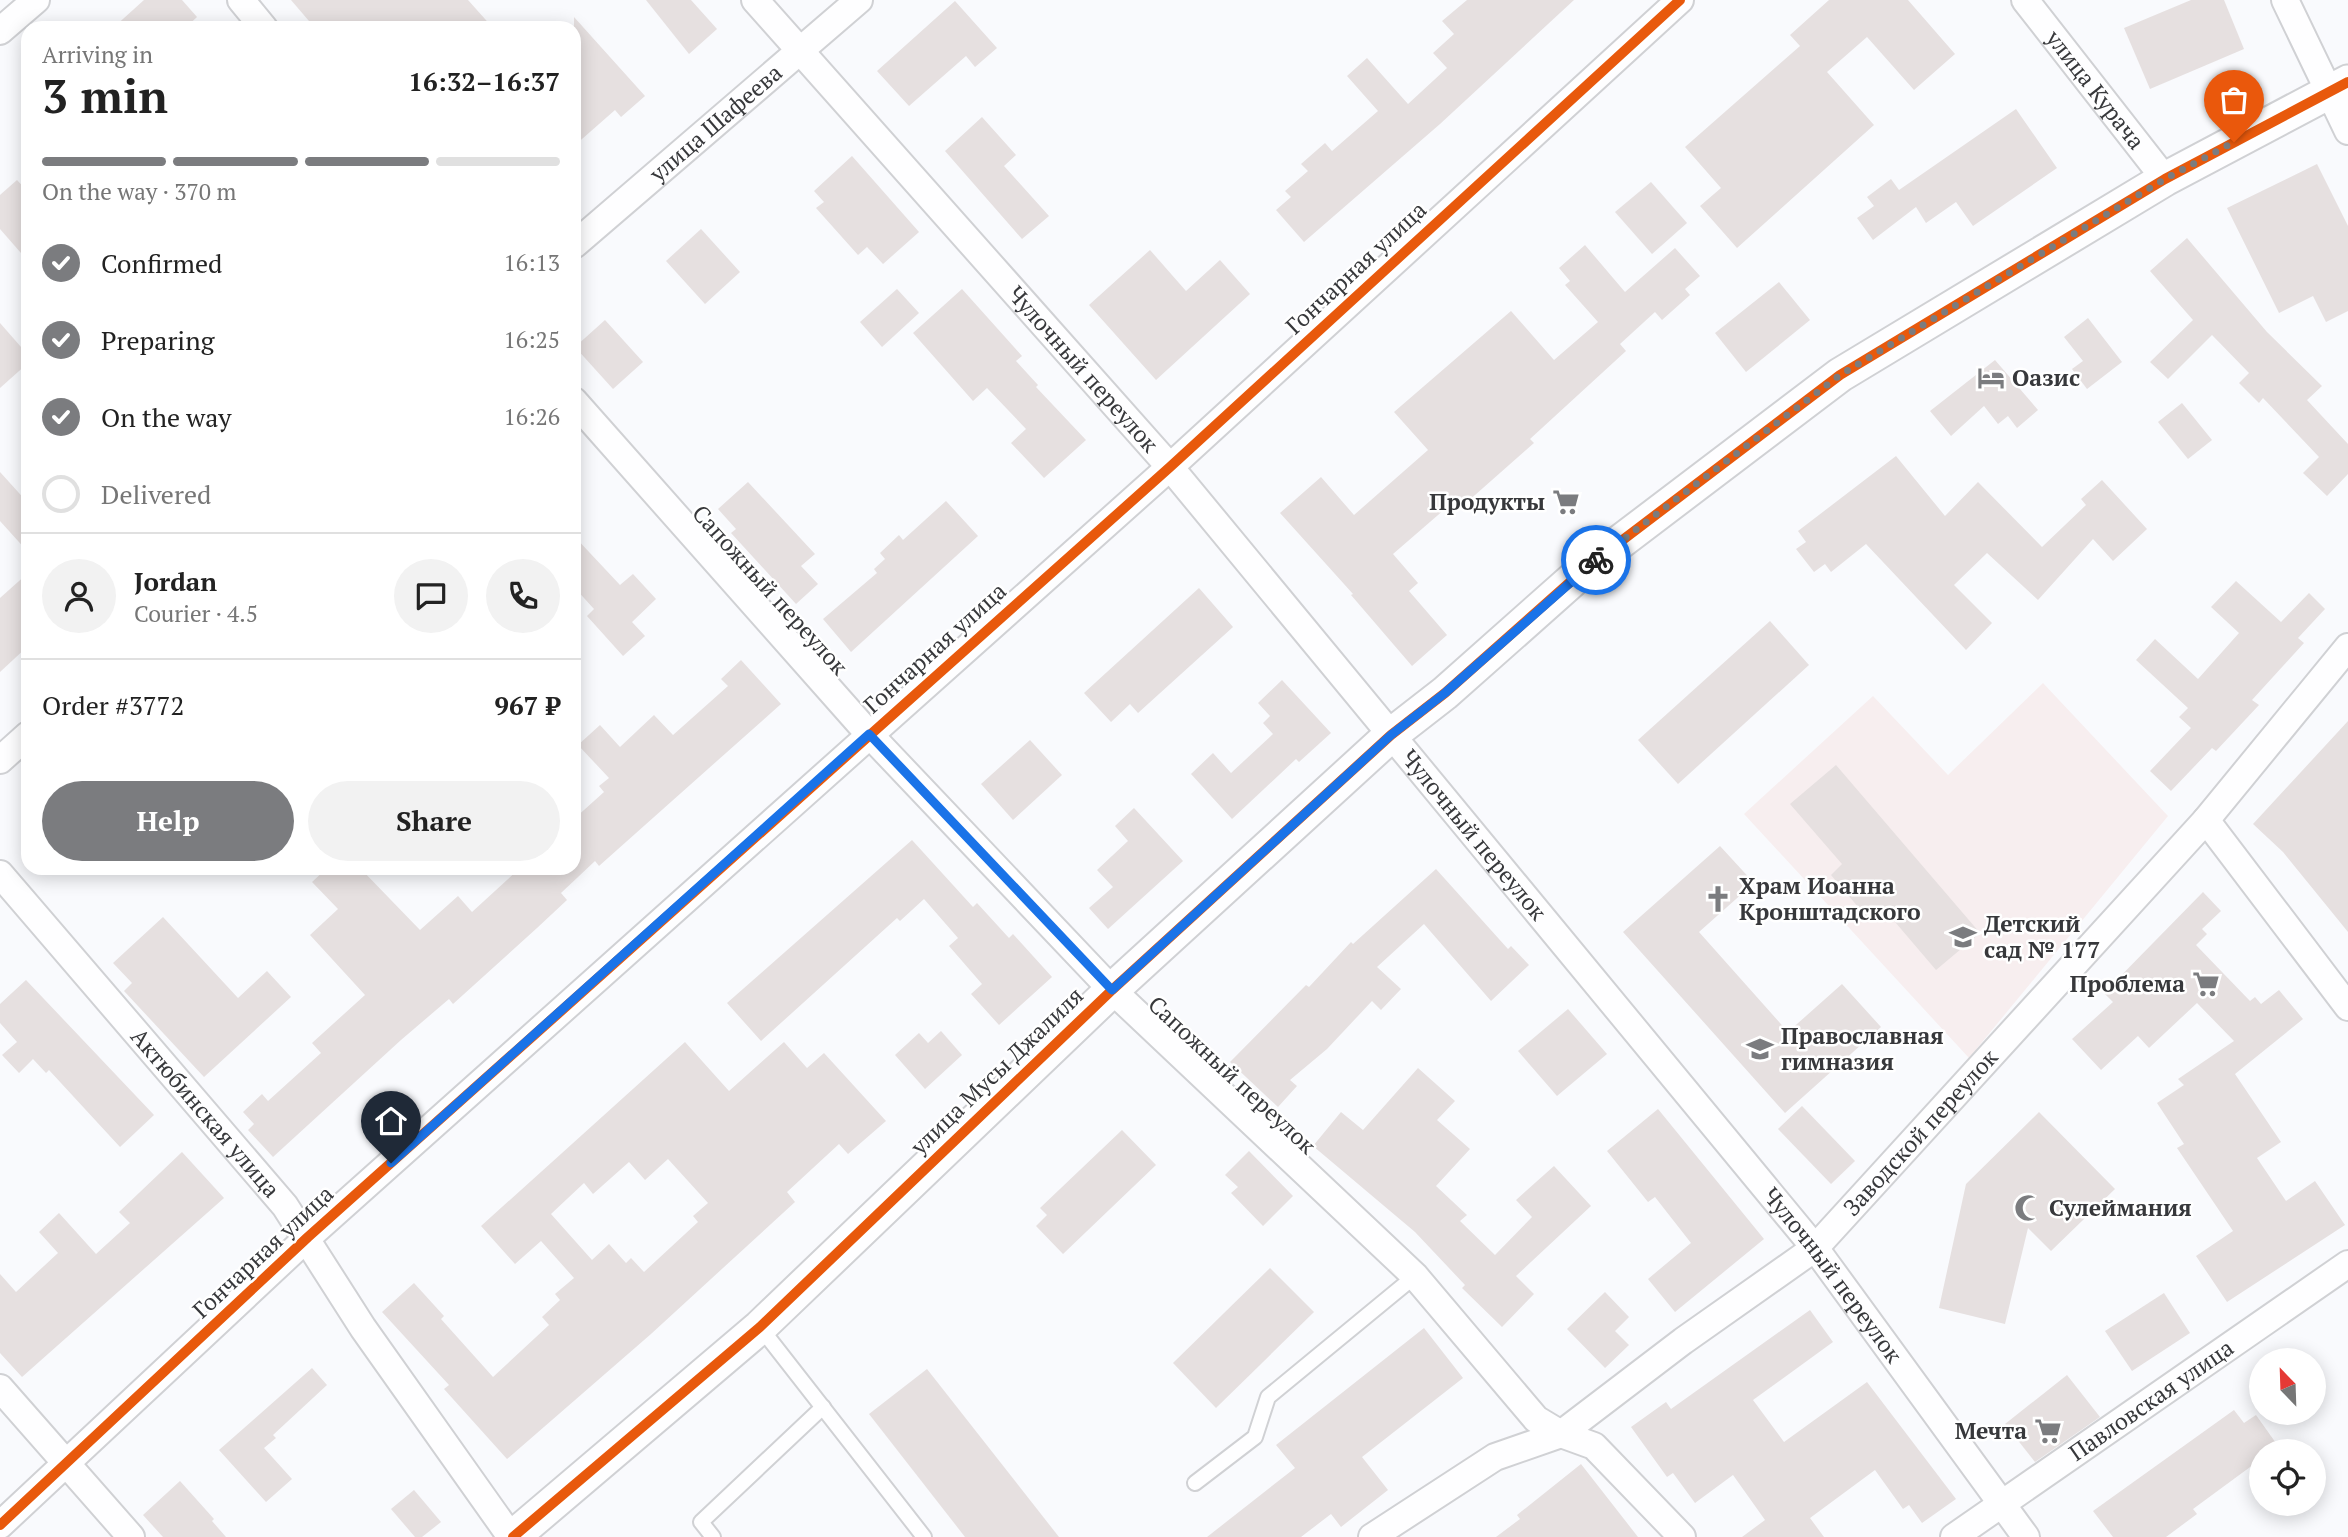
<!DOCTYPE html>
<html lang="en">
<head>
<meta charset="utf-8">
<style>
  body { margin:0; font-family:"PT Serif",serif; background:#f2f2f2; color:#222; height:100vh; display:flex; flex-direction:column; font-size:26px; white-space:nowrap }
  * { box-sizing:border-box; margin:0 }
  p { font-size:23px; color:#767676 }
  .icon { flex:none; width:38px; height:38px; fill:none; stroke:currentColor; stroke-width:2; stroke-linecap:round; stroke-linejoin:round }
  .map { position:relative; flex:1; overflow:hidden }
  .details { position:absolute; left:21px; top:21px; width:560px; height:854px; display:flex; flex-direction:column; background:#fff; border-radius:21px; box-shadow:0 4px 18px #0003 }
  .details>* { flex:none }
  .needle { width:46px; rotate:337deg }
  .tools { position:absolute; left:2249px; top:1348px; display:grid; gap:14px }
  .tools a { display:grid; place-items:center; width:77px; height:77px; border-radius:50%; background:#fff; box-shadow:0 4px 18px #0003; font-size:35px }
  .pin { position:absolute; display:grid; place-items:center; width:60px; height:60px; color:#fff; margin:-72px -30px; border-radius:50% 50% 50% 0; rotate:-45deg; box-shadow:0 0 7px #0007 }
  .pin .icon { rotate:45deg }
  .courier { position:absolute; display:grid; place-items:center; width:70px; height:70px; margin:-35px; border:5px solid #1a73e8; border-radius:50%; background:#fff; color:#222; box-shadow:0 2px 9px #0007 }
  .headline em { font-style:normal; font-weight:800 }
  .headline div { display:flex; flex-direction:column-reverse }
  .headline { display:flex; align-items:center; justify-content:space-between; height:119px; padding:0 21px }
  h1 { font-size:46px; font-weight:800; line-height:52px }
  .bar { display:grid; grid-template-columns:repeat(4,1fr); gap:10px 7px; align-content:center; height:84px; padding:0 21px }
  .bar i { height:9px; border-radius:5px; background:#e0e0e0 }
  .bar .current { background:#7b7c7f }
  .bar p { grid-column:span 4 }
  .line { display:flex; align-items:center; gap:18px; padding:0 21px; border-top:2px solid #e0e0e0 }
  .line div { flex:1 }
  .round { display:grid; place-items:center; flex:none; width:74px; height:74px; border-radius:37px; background:#f2f2f2 }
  ol { padding:0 21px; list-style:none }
  li { display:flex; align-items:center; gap:21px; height:77px }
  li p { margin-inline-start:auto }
  li .icon { padding:7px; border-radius:50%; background:#7b7c7f; color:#fff; stroke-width:4 }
  li:last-child { color:#767676 }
  li i { width:38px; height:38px; border:4px solid #e0e0e0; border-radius:50% }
  .cta { display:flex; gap:14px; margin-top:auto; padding:14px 21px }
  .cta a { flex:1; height:80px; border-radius:42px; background:#7b7c7f; color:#fff; font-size:28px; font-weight:800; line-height:80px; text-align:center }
  .cta a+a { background:#f2f2f2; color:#222 }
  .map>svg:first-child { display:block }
  .education { fill:#f7eeef }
  .building { fill:#e6e0e0; fill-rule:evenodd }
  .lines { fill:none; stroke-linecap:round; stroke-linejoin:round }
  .service-casing { stroke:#d0d1d4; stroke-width:18 }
  .minor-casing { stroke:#d0d1d4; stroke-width:30 }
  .tertiary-casing { stroke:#d0d1d4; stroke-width:37 }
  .service { stroke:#fefeff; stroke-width:14 }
  .minor { stroke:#fefeff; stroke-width:26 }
  .tertiary { stroke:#fefeff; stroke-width:33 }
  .cycleway-casing { stroke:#fff; stroke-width:15 }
  .cycleway { stroke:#e8590c; stroke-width:10 }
  .done { stroke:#7b7c7f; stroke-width:7; stroke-dasharray:0 12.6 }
  .route { stroke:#1a73e8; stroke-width:9 }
  .labels { text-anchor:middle; stroke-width:5; stroke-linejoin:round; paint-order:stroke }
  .street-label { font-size:23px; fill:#37383b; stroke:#fff }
  .poi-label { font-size:23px; font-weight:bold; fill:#37383b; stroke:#fff; text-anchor:start }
</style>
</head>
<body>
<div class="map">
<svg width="2348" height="1537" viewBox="0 0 2348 1537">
  <rect width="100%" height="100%" fill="#f9fafd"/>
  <!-- education -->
  <polygon class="education" points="2043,683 2168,816 1969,1058 1744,814 1873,696 1948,775"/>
  <!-- building -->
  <g class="building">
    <polygon points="144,0 182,0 197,17 185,28 113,28"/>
    <polygon points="291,0 468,0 493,28 315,28"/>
    <polygon points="646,0 691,0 717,29 689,54"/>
    <polygon points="1467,0 1574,0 1440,124 1304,242 1276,210 1291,197 1285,191 1308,171 1301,164 1325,143 1332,151 1378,111 1347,76 1367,58 1408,104 1447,68 1433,53 1454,34 1442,21"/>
    <polygon points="1829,0 1908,0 1955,54 1914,90 1867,37 1827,72 1874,125 1737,248 1700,206 1721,188 1685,147 1800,46 1790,35"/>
    <polygon points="2191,0 2224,0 2244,49 2150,89 2124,28"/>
    <polygon points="955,1 997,48 975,67 966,56 909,106 877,71"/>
    <polygon points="574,17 645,96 621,117 615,110 574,146"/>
    <polygon points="2016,109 2057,168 1973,226 1956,202 1926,223 1916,207 1873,240 1857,218 1874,206 1867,197 1891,179 1899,190"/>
    <polygon points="982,117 1016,155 1004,166 1049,216 1022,239 945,151"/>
    <polygon points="852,156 919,232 883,264 867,247 858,255 816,208 824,202 814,191"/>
    <polygon points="2317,164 2348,226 2348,311 2326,322 2313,296 2279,313 2227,208"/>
    <polygon points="17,180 28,192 28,261 0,229 0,195"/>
    <polygon points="1651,182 1687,223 1652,254 1615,212"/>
    <polygon points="701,229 740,272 705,304 666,261"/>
    <polygon points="2187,238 2267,332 2322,386 2307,400 2348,444 2348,474 2327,496 2303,473 2319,457 2263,398 2259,403 2239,383 2249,373 2212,335 2168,379 2150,362 2193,320 2150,271"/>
    <polygon points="1585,245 1625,292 1675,248 1700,276 1685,289 1690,295 1662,320 1655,312 1620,344 1626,351 1530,439 1534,443 1466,503 1460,496 1393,554 1418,583 1409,591 1447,635 1412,666 1351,595 1353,594 1280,513 1321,477 1354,515 1428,450 1394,412 1511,311 1554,360 1598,322 1565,285 1570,281 1559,268"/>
    <polygon points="1150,250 1186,291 1220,260 1250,294 1156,380 1089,305"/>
    <polygon points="1779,282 1810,320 1746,372 1715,333"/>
    <polygon points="897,289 919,313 882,347 860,322"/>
    <polygon points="962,289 1022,356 1016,361 1038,385 1036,387 1086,440 1044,478 1011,443 1026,429 987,388 973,401 913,333"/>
    <polygon points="2088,318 2122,362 2087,389 2072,369 2083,361 2064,337"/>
    <polygon points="605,320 643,362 613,389 575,347"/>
    <polygon points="0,323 28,355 28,363 0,388"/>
    <polygon points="1995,360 2038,410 2017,428 2008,416 1998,424 1984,406 1951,436 1930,411"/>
    <polygon points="2182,403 2212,440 2188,459 2158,422"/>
    <polygon points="1896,456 1945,516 1978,482 2042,547 2086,505 2081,499 2102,480 2147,529 2113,561 2093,539 2038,600 1987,553 1954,585 1992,623 1966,650 1866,544 1831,572 1825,564 1814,572 1796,549 1806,542 1798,531"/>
    <polygon points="0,472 28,503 28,552 0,521"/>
    <polygon points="748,482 815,554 801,566 818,584 796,604 731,533 736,529 718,509"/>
    <polygon points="946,501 978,536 851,652 823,619 877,573 874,569 885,559 880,553 899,535 903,540"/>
    <polygon points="574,536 620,585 633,574 656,599 632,622 645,636 623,656 587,616 594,609 574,587"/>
    <polygon points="28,573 28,646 0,672 0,598"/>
    <polygon points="2236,581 2281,622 2309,593 2325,609 2298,638 2304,643 2252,700 2259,705 2216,751 2212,748 2171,791 2150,771 2191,728 2179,717 2188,708 2136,660 2155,639 2198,679 2239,633 2211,607"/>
    <polygon points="1199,588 1233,627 1138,713 1130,704 1111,722 1084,693"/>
    <polygon points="1770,621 1809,665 1678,784 1638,740"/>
    <polygon points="741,660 781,704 599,866 595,861 561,893 567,900 537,928 453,1004 449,999 401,1040 273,1157 248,1130 254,1124 243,1112 262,1094 268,1101 321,1053 312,1043 365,995 310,935 338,909 312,882 327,868 360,868 420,930 458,896 472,912 520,868 574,868 574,819 604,792 599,786 609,778 578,745 600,725 620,747 654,715 673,735 728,686 721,679"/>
    <polygon points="1282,680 1331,733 1299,762 1296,759 1232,819 1191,774 1213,753 1231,773 1273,734 1263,723 1270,716 1258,703"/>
    <polygon points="2348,721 2348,932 2283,852 2253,824"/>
    <polygon points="1030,740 1062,775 1013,820 981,784"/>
    <polygon points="1836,765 1980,933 1936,970 1884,909 1870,921 1831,875 1842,864 1790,804"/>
    <polygon points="1134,808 1183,861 1108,929 1089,908 1113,887 1097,870 1128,841 1115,826"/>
    <polygon points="912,840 973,907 977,903 1009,938 1013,934 1052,977 999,1025 971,994 982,984 949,946 958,938 924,899 900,921 897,918 761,1041 727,1003"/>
    <polygon points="1720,846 1754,883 1699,932 1788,1032 1842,984 1881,1027 1785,1113 1623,932"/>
    <polygon points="1436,869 1508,949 1511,946 1529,965 1491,1001 1424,924 1377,967 1401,989 1381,1010 1372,1001 1327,1049 1290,1080 1297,1086 1278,1107 1230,1062 1306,985 1309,987 1351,942 1353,944"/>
    <polygon points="2203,892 2221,911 2202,929 2207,934 2196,945 2250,1001 2255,997 2261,1004 2279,990 2303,1019 2235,1074 2281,1142 2257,1158 2286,1201 2315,1181 2345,1225 2227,1302 2196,1256 2233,1231 2177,1148 2184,1144 2157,1103 2184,1085 2178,1079 2234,1041 2197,1003 2149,1048 2138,1036 2101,1070 2072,1039 2113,1002 2104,993"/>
    <polygon points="163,917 238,998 267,971 291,997 204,1077 124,991 132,983 113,963"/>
    <polygon points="26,980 154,1115 120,1147 49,1070 46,1073 33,1059 19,1073 2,1055 17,1042 0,1023 0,1004"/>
    <polygon points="1568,1009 1607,1054 1557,1096 1518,1051"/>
    <polygon points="941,1031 962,1055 925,1089 895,1055 919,1033 928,1043"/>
    <path d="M685 1042 729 1091 784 1042 807 1068 824 1053 886 1121 848 1154 839 1144 787 1192 795 1202 651 1334 507 1459 444 1389 449 1385 382 1312 414 1283 444 1316 441 1319 493 1377 549 1325 542 1317 560 1300 555 1294 574 1278 541 1241 515 1264 481 1226ZM668 1159 708 1203 693 1216 698 1222 644 1272 631 1258 626 1263 609 1244 592 1260 551 1214 584 1183 593 1194 629 1162 645 1180Z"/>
    <polygon points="1418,1068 1455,1101 1437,1120 1470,1149 1436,1186 1467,1215 1460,1221 1495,1255 1532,1217 1516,1200 1554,1166 1591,1206 1516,1276 1534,1294 1502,1327 1462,1288 1465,1285 1415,1232 1313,1146 1341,1112 1363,1130"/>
    <polygon points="1802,1106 1855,1161 1831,1184 1778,1129"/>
    <polygon points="1658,1109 1764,1239 1675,1312 1648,1279 1691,1243 1655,1197 1648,1202 1607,1151"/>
    <polygon points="2039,1112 2115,1189 2051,1251 2028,1228 2005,1324 1939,1308 1966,1184"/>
    <polygon points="1122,1130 1156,1165 1063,1254 1036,1226 1047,1215 1040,1208"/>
    <polygon points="1249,1151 1293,1196 1263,1226 1231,1193 1238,1187 1225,1175"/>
    <polygon points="182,1152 224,1198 22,1377 0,1353 0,1274 16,1292 58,1253 39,1232 59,1213 96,1254 130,1223 119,1212"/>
    <polygon points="1270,1268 1314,1312 1216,1408 1173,1363"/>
    <polygon points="1605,1292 1629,1317 1615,1331 1629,1345 1605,1368 1567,1329"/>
    <polygon points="2164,1293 2190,1333 2132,1371 2105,1331"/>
    <polygon points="1810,1310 1833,1342 1753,1400 1784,1442 1867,1382 1956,1499 1922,1523 1909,1505 1903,1509 1875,1470 1810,1518 1824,1537 1742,1537 1765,1520 1733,1475 1695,1503 1673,1473 1667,1477 1631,1427 1666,1402 1671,1409"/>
    <polygon points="1424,1328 1463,1378 1362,1457 1388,1490 1341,1527 1331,1514 1301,1537 1207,1537 1295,1468 1276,1445"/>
    <polygon points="312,1368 327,1385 273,1435 276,1438 264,1448 292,1479 266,1502 219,1450"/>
    <polygon points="927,1369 1059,1537 965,1537 869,1414"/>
    <polygon points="2067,1375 2100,1417 2035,1462 2005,1424"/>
    <polygon points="2234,1410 2244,1423 2256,1415 2278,1446 2272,1451 2261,1451 2261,1459 2193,1509 2197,1514 2166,1537 2113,1537 2093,1511"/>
    <polygon points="1581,1464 1638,1537 1496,1537 1520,1519 1517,1515"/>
    <polygon points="180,1481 214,1519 212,1521 226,1537 163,1537 143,1515"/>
    <polygon points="414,1490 441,1522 422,1537 415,1537 391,1509"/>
  </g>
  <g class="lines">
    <defs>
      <g id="service">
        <polyline points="760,1327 924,1537"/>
        <polyline points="1195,1483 1255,1437 1268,1397 1415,1276"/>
        <polyline points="713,1537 701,1522 823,1407"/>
      </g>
      <g id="minor">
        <polyline points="241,0 264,28"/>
        <path id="s1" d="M755 0 1170 467 1815 1248 2026 1537"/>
        <path id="s2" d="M2025 0 2165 179"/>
        <polyline points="2285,0 2348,131"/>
        <polyline points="0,31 36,0"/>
        <path id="s3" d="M574 245 859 0"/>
        <polyline points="574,401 869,734 1112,990 1415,1276 1536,1419 1561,1434 1594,1446 1682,1537"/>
        <polyline points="0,760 28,735"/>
        <polyline points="2206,820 2348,1007"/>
        <path id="s4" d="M0 874 285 1206 363 1328 511 1537"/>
        <polyline points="0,1388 131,1537"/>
        <polyline points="0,1525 308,1237 1170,467 1680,0"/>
        <path id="s5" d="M1372 1537 1495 1457 1561 1434 1683 1341 1815 1248 2206 820 2348 647"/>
        <path id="s6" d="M1954 1537 2348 1264"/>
      </g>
      <polyline id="tertiary" points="513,1537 760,1327 1112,990 1391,735 1445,693 1587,567 1840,375 2165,179 2348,82"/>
    </defs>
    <!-- service casing -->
    <use href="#service" class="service-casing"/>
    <!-- minor casing -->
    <use href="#minor" class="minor-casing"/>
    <!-- tertiary casing -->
    <use href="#tertiary" class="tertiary-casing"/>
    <!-- service -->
    <use href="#service" class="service"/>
    <!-- minor -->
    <use href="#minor" class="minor"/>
    <!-- tertiary -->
    <use href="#tertiary" class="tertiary"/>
    <defs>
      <g id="cycleway">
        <polyline points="0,1525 308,1237 1170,467 1680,0"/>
        <polyline points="513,1537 760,1327 1112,990 1391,735 1445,693 1587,567 1840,375 2165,179 2348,82"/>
      </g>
    </defs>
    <!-- cycleway casing -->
    <use href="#cycleway" class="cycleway-casing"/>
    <!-- cycleway -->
    <use href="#cycleway" class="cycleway"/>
  </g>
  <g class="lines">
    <!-- done -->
    <polyline class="done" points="1596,560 1840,375 2165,179 2234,142"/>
    <!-- route -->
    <polyline class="route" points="391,1163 869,734 1112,990 1391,735 1445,693 1596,560"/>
  </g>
  <!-- icons -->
  <defs>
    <symbol id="hotel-bare" viewBox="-9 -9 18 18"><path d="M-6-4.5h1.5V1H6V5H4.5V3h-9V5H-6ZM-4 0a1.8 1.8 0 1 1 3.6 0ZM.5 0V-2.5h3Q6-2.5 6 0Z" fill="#7b7c7f" stroke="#fff" stroke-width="2.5" paint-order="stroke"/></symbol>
    <symbol id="supermarket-bare" viewBox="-9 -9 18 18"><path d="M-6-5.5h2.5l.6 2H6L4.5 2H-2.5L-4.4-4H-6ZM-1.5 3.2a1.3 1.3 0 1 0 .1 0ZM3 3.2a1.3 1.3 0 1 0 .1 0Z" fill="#7b7c7f" stroke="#fff" stroke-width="2.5" paint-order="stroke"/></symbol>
    <symbol id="church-bare" viewBox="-9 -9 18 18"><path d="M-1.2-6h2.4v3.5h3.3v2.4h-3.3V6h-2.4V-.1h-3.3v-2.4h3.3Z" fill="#7b7c7f" stroke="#fff" stroke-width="2.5" paint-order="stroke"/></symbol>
    <symbol id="school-bare" viewBox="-9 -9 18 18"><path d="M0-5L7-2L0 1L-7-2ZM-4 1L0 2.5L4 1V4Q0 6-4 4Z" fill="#7b7c7f" stroke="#fff" stroke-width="2.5" paint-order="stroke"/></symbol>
    <symbol id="mosque-bare" viewBox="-9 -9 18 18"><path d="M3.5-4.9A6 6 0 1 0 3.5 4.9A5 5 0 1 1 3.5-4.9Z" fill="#7b7c7f" stroke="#fff" stroke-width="2.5" paint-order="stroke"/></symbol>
  </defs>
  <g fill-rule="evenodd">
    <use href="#hotel-bare" x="1972" y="359" width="38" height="38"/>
    <use href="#supermarket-bare" x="1547" y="483" width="38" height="38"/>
    <use href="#church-bare" x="1699" y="880" width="38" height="38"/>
    <use href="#school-bare" x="1944" y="918" width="38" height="38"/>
    <use href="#supermarket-bare" x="2187" y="965" width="38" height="38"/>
    <use href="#school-bare" x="1741" y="1030" width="38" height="38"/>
    <use href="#mosque-bare" x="2009" y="1189" width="38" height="38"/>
    <use href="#supermarket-bare" x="2029" y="1412" width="38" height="38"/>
  </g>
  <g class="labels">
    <!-- street labels -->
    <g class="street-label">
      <text dy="8" stroke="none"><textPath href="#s2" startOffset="114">улица Курача</textPath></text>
      <text dy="8" stroke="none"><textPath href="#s3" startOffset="187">улица Шафеева</textPath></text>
      <text transform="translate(1356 268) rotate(-43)" y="8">Гончарная улица</text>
      <text dy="8" stroke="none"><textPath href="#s1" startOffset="494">Чулочный переулок</textPath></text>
      <text transform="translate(770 590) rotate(48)" y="8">Сапожный переулок</text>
      <text transform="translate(935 648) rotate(-42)" y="8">Гончарная улица</text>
      <text dy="8" stroke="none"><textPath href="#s1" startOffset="1102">Чулочный переулок</textPath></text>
      <text transform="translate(997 1071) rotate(-44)" y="8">улица Мусы Джалиля</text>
      <text transform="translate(1232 1075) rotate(43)" y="8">Сапожный переулок</text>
      <text dy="8" stroke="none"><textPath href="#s4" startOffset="315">Актюбинская улица</textPath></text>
      <text dy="8" stroke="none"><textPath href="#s5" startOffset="688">Заводской переулок</textPath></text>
      <text transform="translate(263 1252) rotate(-43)" y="8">Гончарная улица</text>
      <text dy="8" stroke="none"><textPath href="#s1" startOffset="1670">Чулочный переулок</textPath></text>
      <text dy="8" stroke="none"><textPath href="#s6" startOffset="240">Павловская улица</textPath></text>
    </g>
    <!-- poi labels -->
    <g class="poi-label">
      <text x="2012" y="386">Оазис</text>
      <text x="1545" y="510" text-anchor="end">Продукты</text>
      <text x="1739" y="894">Храм Иоанна<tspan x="1739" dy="26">Кронштадского</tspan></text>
      <text x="1984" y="932">Детский<tspan x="1984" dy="26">сад № 177</tspan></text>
      <text x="2185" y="992" text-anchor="end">Проблема</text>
      <text x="1781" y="1044">Православная<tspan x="1781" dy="26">гимназия</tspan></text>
      <text x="2049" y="1216">Сулеймания</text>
      <text x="2027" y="1439" text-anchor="end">Мечта</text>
    </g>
  </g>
</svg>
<div class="tools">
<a><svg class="needle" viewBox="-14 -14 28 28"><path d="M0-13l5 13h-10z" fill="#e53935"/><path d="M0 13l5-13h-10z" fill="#767676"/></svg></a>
<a><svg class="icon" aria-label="locate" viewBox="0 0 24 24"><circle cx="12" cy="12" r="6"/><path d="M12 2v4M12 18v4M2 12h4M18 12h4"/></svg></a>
</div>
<div class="pin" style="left:2234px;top:142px;background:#ea580c"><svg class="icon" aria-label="bag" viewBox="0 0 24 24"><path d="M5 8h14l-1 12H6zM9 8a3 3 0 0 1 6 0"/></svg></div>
<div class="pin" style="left:391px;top:1163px;background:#1f2937"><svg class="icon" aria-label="home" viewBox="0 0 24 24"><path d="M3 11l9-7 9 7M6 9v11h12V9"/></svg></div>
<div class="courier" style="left:1596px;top:560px"><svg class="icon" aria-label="bike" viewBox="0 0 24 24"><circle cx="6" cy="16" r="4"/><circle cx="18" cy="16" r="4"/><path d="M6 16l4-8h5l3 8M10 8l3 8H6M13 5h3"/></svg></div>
<section class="details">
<div class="headline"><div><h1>3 min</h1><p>Arriving in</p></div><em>16:32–16:37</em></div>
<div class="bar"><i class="current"></i><i class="current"></i><i class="current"></i><i></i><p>On the way · 370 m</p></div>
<ol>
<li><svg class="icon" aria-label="check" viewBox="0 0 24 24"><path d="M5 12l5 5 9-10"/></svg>Confirmed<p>16:13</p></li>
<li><svg class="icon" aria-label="check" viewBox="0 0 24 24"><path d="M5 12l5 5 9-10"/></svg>Preparing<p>16:25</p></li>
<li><svg class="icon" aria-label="check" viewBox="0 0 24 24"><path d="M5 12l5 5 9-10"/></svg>On the way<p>16:26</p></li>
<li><i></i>Delivered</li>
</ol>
<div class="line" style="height:126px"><a class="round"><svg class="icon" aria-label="person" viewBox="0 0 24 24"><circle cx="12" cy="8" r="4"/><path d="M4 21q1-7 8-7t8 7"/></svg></a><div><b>Jordan</b><p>Courier · 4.5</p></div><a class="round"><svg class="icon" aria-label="chat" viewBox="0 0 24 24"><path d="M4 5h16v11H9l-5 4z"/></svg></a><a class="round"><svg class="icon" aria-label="phone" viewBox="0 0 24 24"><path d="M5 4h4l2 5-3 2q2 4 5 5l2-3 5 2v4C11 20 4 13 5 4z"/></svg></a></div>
<div class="line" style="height:91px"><div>Order #3772</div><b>967 ₽</b></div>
<div class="cta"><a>Help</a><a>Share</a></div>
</section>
</div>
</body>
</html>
